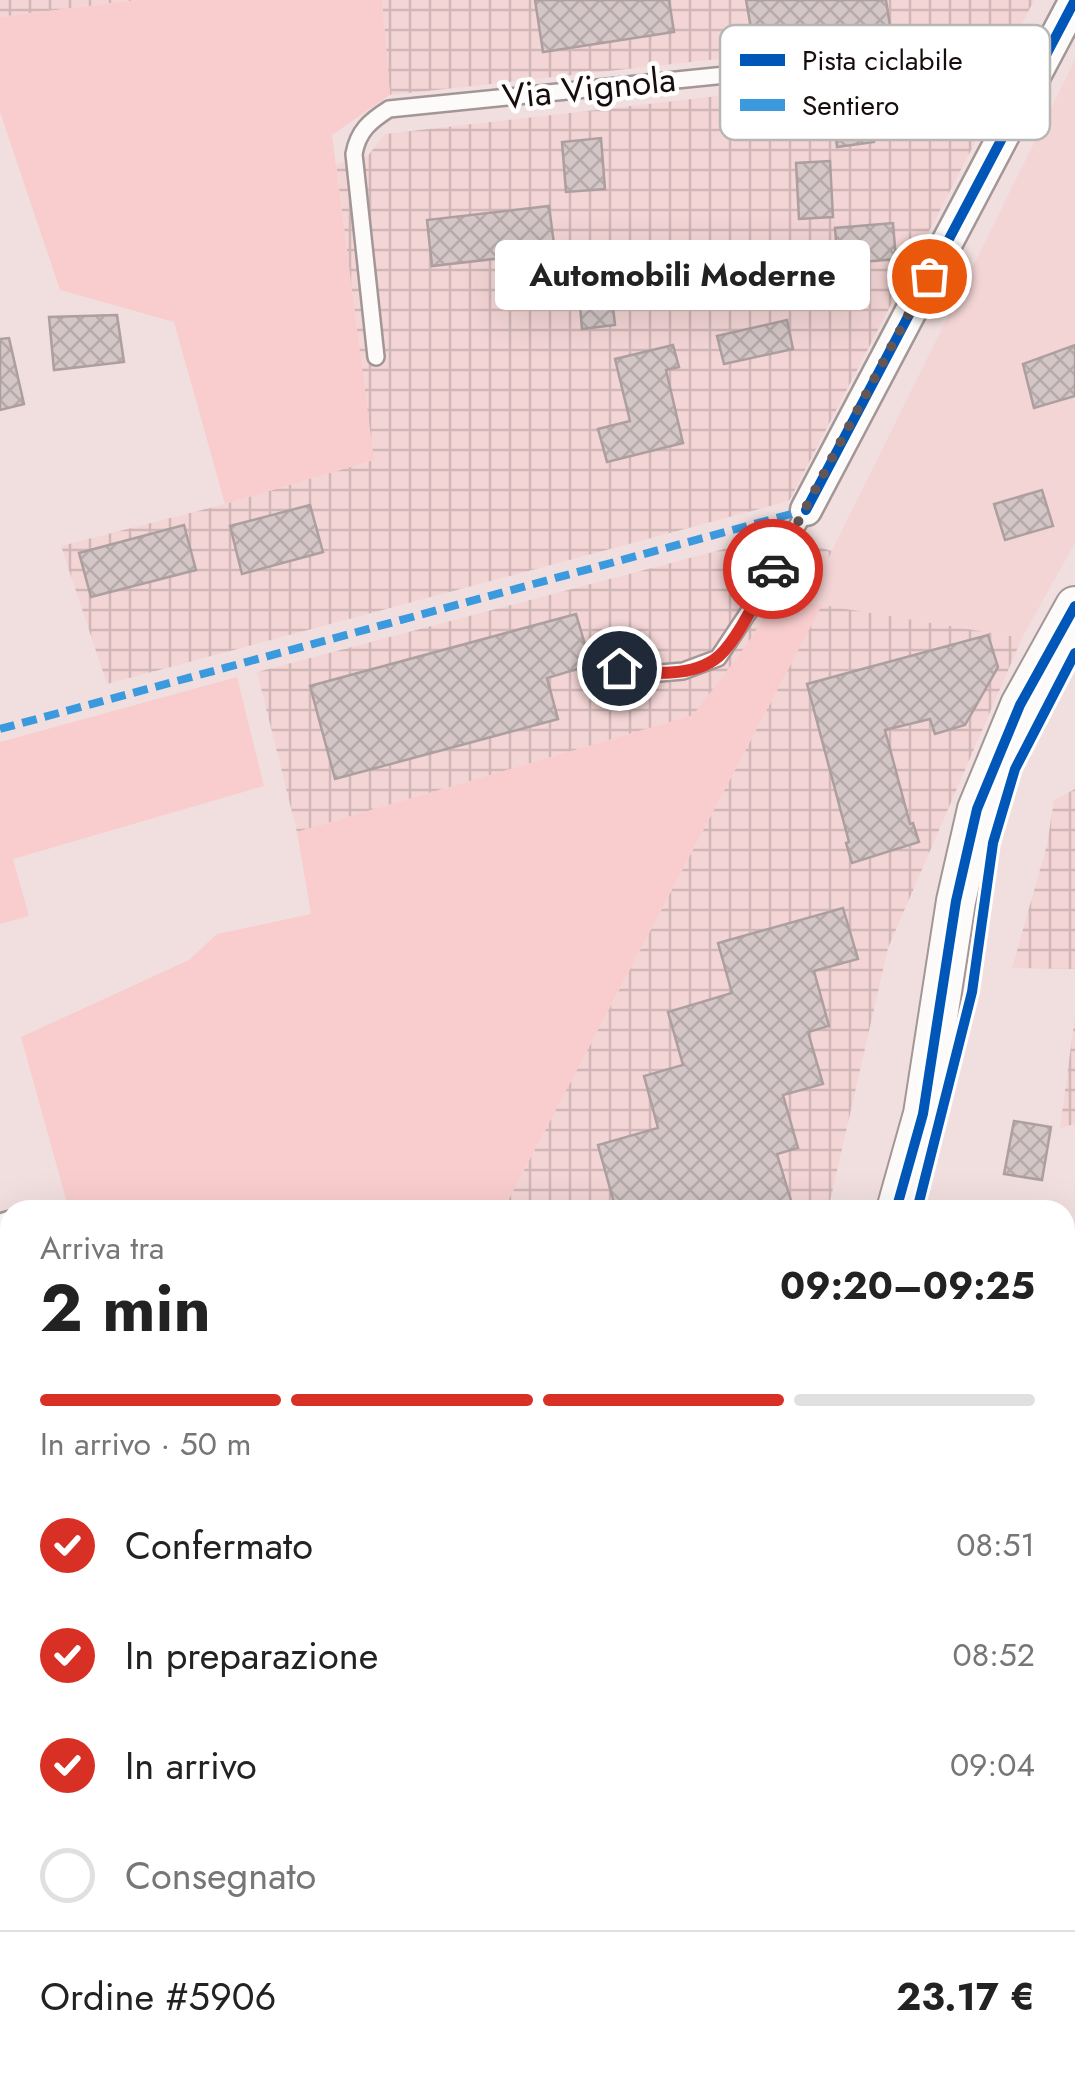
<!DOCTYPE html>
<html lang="it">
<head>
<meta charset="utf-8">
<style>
  body { margin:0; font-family:Jost,sans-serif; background:#f2f2f2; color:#222; height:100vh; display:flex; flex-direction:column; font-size:38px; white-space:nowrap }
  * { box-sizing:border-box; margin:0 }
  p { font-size:32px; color:#767676 }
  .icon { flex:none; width:55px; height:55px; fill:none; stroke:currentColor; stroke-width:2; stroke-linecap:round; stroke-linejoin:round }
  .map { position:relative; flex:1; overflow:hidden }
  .panel { position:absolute; left:0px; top:1200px; width:1075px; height:880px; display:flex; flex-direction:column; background:#fff; border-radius:30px 30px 0 0; box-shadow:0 10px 40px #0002 }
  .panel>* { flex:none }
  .pin { position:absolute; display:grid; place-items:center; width:85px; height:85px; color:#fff; margin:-42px; border:5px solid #fff; border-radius:50%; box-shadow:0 2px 10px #0007 }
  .courier { position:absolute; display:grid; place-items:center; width:100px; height:100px; margin:-50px; border:8px solid #d93025; border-radius:50%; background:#fff; color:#222; box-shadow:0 2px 12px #0007 }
  .bubble { position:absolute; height:70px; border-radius:10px; background:#fff; box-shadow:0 10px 40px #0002; font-size:32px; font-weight:700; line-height:70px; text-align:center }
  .overview em { font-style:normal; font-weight:700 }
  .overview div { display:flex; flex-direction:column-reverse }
  .overview { display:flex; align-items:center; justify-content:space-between; height:170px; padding:0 40px }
  h1 { font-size:65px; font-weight:700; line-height:75px }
  .bar { display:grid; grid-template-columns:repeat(4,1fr); gap:15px 10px; align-content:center; height:120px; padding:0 40px }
  .bar i { height:12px; border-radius:8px; background:#e0e0e0 }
  .bar .on { background:#d93025 }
  .bar p { grid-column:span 4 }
  .line { display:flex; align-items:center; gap:25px; padding:0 40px; border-top:2px solid #e0e0e0 }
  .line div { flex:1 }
  ol { padding:0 40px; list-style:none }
  li { display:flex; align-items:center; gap:30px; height:110px }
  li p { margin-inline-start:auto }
  li .icon { padding:10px; border-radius:50%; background:#d93025; color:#fff; stroke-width:4 }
  li:last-child { color:#767676 }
  li i { width:55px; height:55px; border:5px solid #e0e0e0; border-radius:50% }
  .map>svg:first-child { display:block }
  .built { fill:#f4d5d5 }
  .industrial { fill:url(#industrial-grid) }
  .grass { fill:#f9cdcd }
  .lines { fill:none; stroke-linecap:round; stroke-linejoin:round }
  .stream { stroke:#7ca9cb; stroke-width:9 }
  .building { fill:url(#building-cross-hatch); stroke:#ad9f9f; stroke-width:2.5 }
  .service-casing { stroke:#a39696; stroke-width:20 }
  .minor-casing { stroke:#a39696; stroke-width:35 }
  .tertiary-casing { stroke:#a39696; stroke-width:42 }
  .service { stroke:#fdfafa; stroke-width:15 }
  .minor { stroke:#fdfafa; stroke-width:30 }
  .tertiary { stroke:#fdfafa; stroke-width:38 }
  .quiet { stroke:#3b99de; stroke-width:8; stroke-dasharray:15 8; stroke-linecap:butt }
  .cycleway-casing { stroke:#fff; stroke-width:16 }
  .cycleway { stroke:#0057b8; stroke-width:10 }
  .done { stroke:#635656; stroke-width:10; stroke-dasharray:0 18 }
  .route { stroke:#d93025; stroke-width:12 }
  .labels { text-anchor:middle; stroke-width:9; stroke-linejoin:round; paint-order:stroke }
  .street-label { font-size:35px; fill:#170d0d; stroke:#fff }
  .key { fill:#fff; stroke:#b9b6b6; stroke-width:2.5 }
  .key-label { font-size:28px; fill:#170d0d }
</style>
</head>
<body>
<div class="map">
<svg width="1075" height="2080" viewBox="0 0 1075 2080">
  <defs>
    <pattern id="industrial-grid" width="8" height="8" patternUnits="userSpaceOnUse" patternTransform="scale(2.5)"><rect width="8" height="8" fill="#f4d5d5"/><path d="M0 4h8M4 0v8" fill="none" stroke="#d0b6b6"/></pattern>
    <pattern id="building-cross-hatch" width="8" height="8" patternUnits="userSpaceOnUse" patternTransform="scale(2.5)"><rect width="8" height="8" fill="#d4c6c6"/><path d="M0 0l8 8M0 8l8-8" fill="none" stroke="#b5a9a9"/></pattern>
  </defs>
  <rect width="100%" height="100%" fill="#f1dfdf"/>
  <!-- built -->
  <polygon class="built" points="1075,60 1075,543 1022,638 806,603"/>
  <!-- industrial -->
  <g class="industrial">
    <polygon points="0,0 137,0 0,17"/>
    <polygon points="382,0 1034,0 1021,26 390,95"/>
    <polygon points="1017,62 789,501 107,684 61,546 225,504 373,460 336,164 367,157 385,134"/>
    <polygon points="777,535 832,551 806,603 776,600 748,643 694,715 297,832 257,672"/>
    <polygon points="822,605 1022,638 888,948 828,1210 503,1210"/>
    <polygon points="1075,789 1075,969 1012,968 1047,845 1054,800"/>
    <polygon points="1075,1016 1075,1124 1060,1128"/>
    <polygon points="55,2070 347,2070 337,2080 64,2080"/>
  </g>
  <!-- grass -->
  <g class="grass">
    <polygon points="137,0 382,0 390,95 332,135 374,460 225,504 174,322 60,290 0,112 0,17"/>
    <polygon points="776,599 822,605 503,1210 69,1210 21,1037 189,960 217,934 311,914 297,832 693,715 748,643"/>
    <polygon points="237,677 264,786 13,859 29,916 0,924 0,742"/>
    <polygon points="10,1808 10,1991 6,2000 10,2056 0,2042 0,1811"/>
  </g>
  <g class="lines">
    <!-- stream -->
    <polyline class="stream" points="1065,1412 1075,1407"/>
  </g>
  <!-- building -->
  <g class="building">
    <polygon points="535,0 669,0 674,32 543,52"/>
    <polygon points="746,0 886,0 890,26 755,50"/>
    <polygon points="868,97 874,142 837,147 831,102"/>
    <polygon points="601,138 605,189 566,192 562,142"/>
    <polygon points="830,161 833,217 799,219 796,163"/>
    <polygon points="549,206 555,252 432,266 427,220"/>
    <polygon points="893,223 896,259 851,263 850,252 837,253 835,228"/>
    <polygon points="610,279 615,325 582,329 578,282"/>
    <polygon points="117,315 124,362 54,370 49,317"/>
    <polygon points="787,320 793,349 724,364 717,336"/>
    <polygon points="9,338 24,404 0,410 0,339"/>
    <polygon points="673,345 679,367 666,370 683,443 607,462 598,429 630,421 615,359"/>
    <polygon points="1075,345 1075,396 1034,408 1023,364"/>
    <polygon points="1042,490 1053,526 1005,540 994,504"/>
    <polygon points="310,505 323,552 242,574 230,526"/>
    <polygon points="184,525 196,570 91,597 79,553"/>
    <polygon points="576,614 591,665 547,678 558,719 335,779 310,686"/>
    <polygon points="988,635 998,667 965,725 935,734 930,719 885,730 910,824 913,823 919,842 852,863 846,843 849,842 807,684"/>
    <polygon points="843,908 858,959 814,971 829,1026 808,1032 823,1084 783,1095 798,1148 777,1154 792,1204 769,1210 616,1210 598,1145 658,1128 644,1076 683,1065 668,1012 732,993 718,943"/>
    <polygon points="1014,1121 1051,1127 1042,1180 1004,1174"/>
  </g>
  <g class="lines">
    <defs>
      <g id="service">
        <path d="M376 357 354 154C358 131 370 121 389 109L1052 42"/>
        <polyline points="619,668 649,674 683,671 718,658 748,613 806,510"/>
        <polyline points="0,1222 10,1219"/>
        <polyline points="418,2070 433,2080"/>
      </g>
      <g id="minor">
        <polyline points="806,510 1075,0"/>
        <polyline points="1065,1375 1075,1372"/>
      </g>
      <g id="tertiary">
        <polyline points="896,1210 923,1114 956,901 977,809 1020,705 1075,606"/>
        <polyline points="395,2080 407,2070"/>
      </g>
    </defs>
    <!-- service casing -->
    <use href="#service" class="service-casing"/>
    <!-- minor casing -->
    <use href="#minor" class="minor-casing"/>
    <!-- tertiary casing -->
    <use href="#tertiary" class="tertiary-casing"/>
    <!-- service -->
    <use href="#service" class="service"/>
    <!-- minor -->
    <use href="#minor" class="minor"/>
    <!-- tertiary -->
    <use href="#tertiary" class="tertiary"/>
    <!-- quiet -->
    <polyline class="quiet" points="0,729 806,510"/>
    <defs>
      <g id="cycleway">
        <polyline points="806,510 1075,0"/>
        <polyline points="896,1210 923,1114 956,901 977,809 1020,705 1075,606"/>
        <polyline points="917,1210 972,992 993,843 1015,769 1075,653"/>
      </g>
    </defs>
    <!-- cycleway casing -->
    <use href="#cycleway" class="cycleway-casing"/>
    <!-- cycleway -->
    <use href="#cycleway" class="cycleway"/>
  </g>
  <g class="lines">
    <!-- done -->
    <polyline class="done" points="773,569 929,276"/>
    <!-- route -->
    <path class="route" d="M619 668C648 674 694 678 719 656 738 639 760 592 773 569"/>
  </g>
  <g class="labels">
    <!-- street labels -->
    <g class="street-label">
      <text transform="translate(589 88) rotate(-6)" y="12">Via Vignola</text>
    </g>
  </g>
  <!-- legend -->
  <rect x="720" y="25" width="330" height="115" rx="15" class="key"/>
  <rect x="740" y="54" width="45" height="12" fill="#0057b8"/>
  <rect x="740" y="99" width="45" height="12" fill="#3b99de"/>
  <g class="key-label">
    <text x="802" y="70">Pista ciclabile</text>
    <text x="802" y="115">Sentiero</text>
  </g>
</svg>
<div class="pin" style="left:929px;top:276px;background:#ea580c"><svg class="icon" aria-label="bag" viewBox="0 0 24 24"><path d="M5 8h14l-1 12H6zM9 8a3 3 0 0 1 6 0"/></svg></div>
<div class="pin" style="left:619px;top:668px;background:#1f2937"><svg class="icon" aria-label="home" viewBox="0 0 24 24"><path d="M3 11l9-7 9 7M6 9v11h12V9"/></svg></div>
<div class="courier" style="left:773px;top:569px"><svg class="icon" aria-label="car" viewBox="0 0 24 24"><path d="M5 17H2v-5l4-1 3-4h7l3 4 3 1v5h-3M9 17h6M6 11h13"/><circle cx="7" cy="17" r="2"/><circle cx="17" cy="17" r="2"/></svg></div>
<div class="bubble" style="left:495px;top:240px;width:375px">Automobili Moderne</div>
<section class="panel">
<div class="overview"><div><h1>2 min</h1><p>Arriva tra</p></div><em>09:20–09:25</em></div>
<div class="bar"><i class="on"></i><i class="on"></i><i class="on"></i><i></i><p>In arrivo · 50 m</p></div>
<ol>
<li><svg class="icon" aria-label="check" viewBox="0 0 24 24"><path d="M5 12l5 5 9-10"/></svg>Confermato<p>08:51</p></li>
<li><svg class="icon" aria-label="check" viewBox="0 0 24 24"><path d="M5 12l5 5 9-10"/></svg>In preparazione<p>08:52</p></li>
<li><svg class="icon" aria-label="check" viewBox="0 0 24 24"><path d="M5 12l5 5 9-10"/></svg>In arrivo<p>09:04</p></li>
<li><i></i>Consegnato</li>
</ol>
<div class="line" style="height:130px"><div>Ordine #5906</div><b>23.17 €</b></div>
</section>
</div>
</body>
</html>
